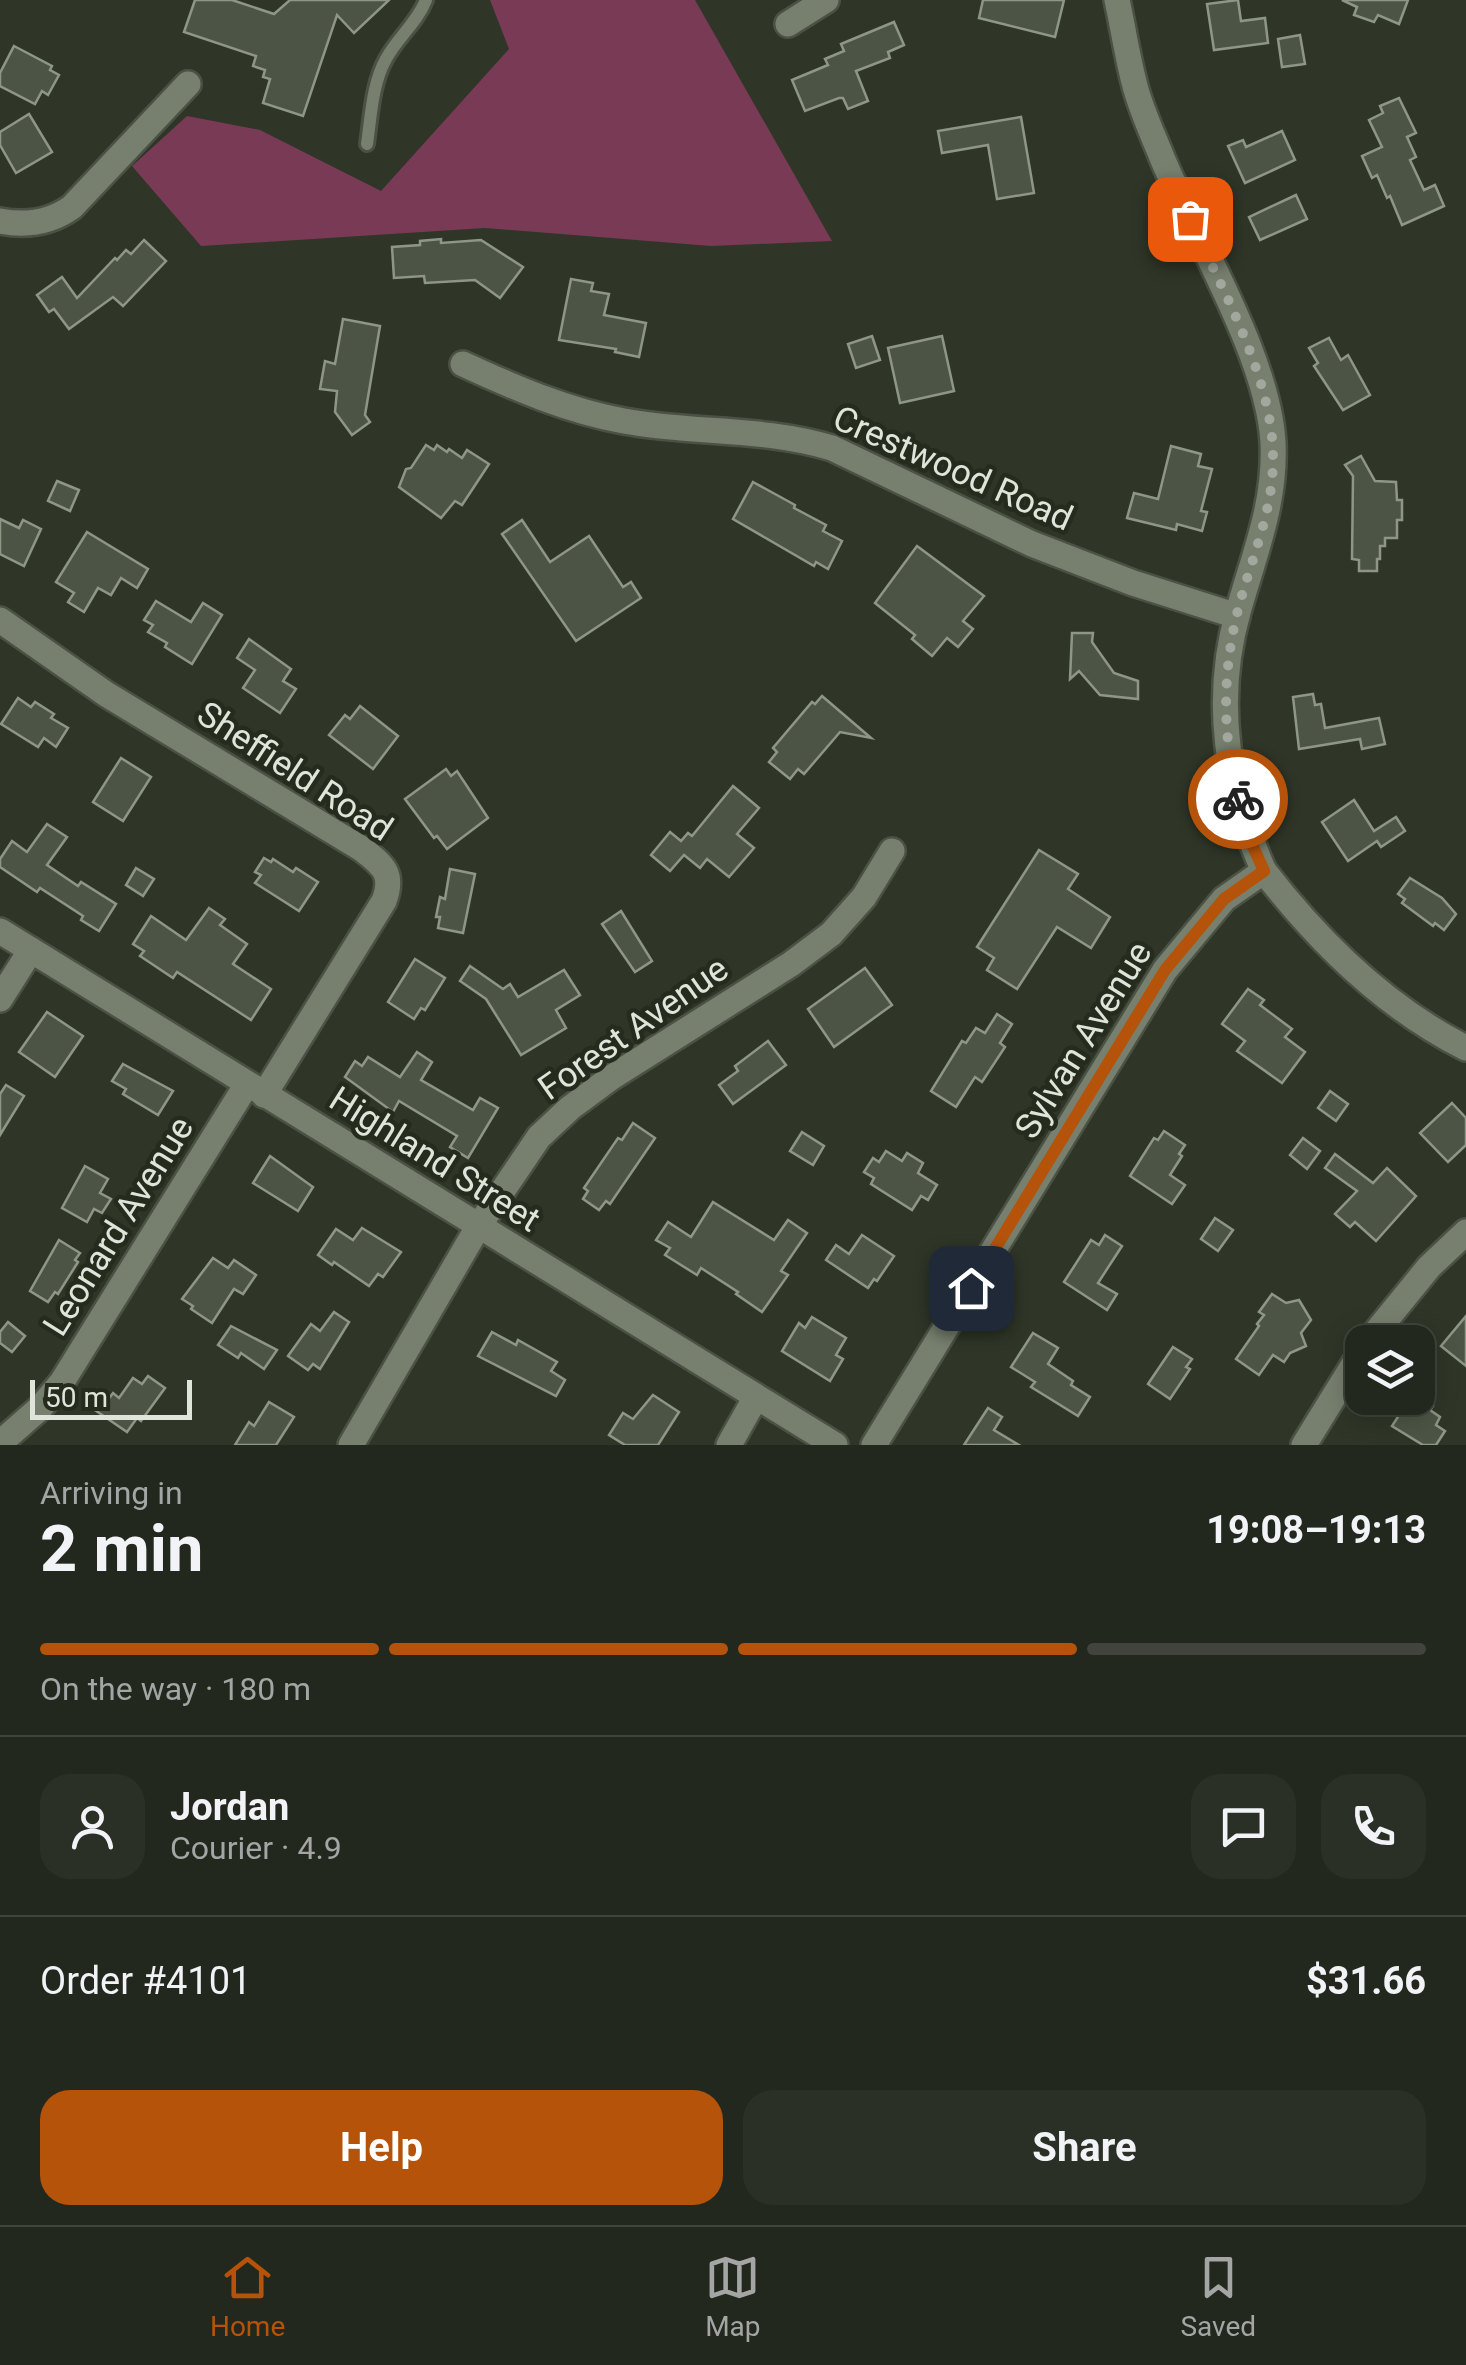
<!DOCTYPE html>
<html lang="en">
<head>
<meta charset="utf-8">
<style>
  body { margin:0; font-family:Roboto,sans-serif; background:#2b3027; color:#f1f3f6; height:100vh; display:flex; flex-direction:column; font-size:38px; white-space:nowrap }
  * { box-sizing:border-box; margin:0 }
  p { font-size:32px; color:#a3a6a4 }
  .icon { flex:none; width:55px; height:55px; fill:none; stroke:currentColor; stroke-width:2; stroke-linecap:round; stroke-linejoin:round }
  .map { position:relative; height:1445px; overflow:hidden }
  .drawer { display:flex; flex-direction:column; background:#23281e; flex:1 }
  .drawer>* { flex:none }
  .fabs { position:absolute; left:1345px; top:1325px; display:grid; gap:20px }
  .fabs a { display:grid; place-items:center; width:90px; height:90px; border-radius:20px; background:#23281e; box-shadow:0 5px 25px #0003,0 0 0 2px #40443c; font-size:50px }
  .scale { position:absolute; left:30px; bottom:25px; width:162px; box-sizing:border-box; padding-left:10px; border:5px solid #e0e5dc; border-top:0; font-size:28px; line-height:35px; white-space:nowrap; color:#e0e5dc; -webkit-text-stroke:8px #252c1e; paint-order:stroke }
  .pin { position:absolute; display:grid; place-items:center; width:85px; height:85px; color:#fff; margin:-42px; border-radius:20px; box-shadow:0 5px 15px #0006 }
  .courier { position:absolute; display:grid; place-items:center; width:100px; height:100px; margin:-50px; border:8px solid #b45309; border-radius:50%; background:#fff; color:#222; box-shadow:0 2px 12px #0007 }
  .head em { font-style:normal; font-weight:700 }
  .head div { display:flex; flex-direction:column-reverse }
  .head { display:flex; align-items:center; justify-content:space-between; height:170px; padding:0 40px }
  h1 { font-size:65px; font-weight:700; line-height:75px }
  .bar { display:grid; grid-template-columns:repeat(4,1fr); gap:15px 10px; align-content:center; height:120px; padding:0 40px }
  .bar i { height:12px; border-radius:8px; background:#40443c }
  .bar .active { background:#b45309 }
  .bar p { grid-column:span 4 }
  .line { display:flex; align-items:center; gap:25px; padding:0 40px; border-top:2px solid #40443c }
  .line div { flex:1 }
  .round { display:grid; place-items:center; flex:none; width:105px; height:105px; border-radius:30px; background:#2b3027 }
  .button { display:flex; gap:20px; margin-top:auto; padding:20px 40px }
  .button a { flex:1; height:115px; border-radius:30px; background:#b45309; color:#fff; font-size:40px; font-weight:700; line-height:115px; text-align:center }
  .button a+a { background:#2b3027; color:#f1f3f6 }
  .tab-bar { display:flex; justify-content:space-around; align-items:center; height:140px; border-top:2px solid #40443c; background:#23281e; font-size:28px; color:#a3a6a4 }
  .tab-bar a { display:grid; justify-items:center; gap:5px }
  .tab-bar .active { color:#b45309 }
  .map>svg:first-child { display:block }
  .green { fill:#793a56 }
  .building { fill:#4c5545; stroke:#8e9786; stroke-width:2.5 }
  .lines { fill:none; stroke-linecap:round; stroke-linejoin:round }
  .lane-casing { stroke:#4b5245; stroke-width:18 }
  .street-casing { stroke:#4b5245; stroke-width:30 }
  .lane { stroke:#77806f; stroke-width:12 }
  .street { stroke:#77806f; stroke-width:25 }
  .done { stroke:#a2a89d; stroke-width:10; stroke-dasharray:0 18 }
  .route { stroke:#b45309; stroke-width:12 }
  .labels { text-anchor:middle; stroke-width:9; stroke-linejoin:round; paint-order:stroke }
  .street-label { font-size:35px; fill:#e0e5dc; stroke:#252c1e }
</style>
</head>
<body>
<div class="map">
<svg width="1466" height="1445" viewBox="0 0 1466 1445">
  <rect width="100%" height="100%" fill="#2f3628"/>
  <!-- green -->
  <polygon class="green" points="490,0 695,0 832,241 711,246 485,228 201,246 132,166 187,116 260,130 381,191 509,49"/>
  <!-- building -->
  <g class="building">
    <polygon points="195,0 232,0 274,14 290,0 389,0 354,33 337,15 303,116 263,103 270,79 263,77 265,70 253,66 256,56 184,32"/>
    <polygon points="983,0 1064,0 1055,37 979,18"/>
    <polygon points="1238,0 1241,21 1265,18 1268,43 1214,50 1207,4"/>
    <polygon points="1342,0 1408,0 1399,24 1378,15 1374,22 1354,15 1357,7"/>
    <polygon points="894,22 904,45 888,52 890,58 856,71 868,101 848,109 843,98 839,98 805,111 792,80 828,65 825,59 844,51 841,44"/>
    <polygon points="1300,35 1305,64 1282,67 1278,39"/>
    <polygon points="14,46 52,66 50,70 59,75 48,95 42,91 35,104 0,86 0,73"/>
    <polygon points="1399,98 1416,133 1407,137 1416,157 1410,160 1424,190 1435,185 1444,206 1402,225 1390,196 1387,198 1377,175 1372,178 1362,156 1382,147 1369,120 1383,113 1380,106"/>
    <polygon points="29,114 52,152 16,173 0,145 0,132"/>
    <polygon points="1021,117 1034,193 997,199 988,145 942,153 938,131"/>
    <polygon points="1282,131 1295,160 1245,183 1228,146 1243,140 1246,147"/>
    <polygon points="1296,195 1307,219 1260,240 1249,217"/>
    <polygon points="441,239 441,243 481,240 523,267 500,298 475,280 425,283 424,276 394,278 392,247 420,245 420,241"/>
    <polygon points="144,240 166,261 123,306 113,297 69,329 54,309 49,312 37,295 62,277 77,298 115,258 117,260 126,250 131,254"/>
    <polygon points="571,279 593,283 591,291 609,294 604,315 646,323 639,357 615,352 616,349 559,340"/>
    <polygon points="343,319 380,326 365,415 370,422 352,435 335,412 337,391 320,389 325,361 335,364"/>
    <polygon points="872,336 880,360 856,368 848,344"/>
    <polygon points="942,336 954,391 900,403 888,348"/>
    <polygon points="1329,338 1341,360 1348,355 1370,395 1343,410 1314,366 1318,363 1309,348"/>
    <polygon points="426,445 434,450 437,445 447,452 449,449 462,458 467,450 489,464 462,505 455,501 441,518 399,487 406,469 411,468"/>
    <polygon points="1171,446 1201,454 1198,466 1212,469 1201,511 1207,512 1202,531 1177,524 1176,530 1127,518 1134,493 1158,499"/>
    <polygon points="1361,456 1375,481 1396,482 1397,500 1402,500 1402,520 1397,520 1397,538 1385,538 1385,546 1380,546 1380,559 1377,559 1377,571 1359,571 1359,560 1352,559 1353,476 1345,465"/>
    <polygon points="57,481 79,490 70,511 48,501"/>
    <polygon points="753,482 795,505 794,508 826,525 823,531 842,541 828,569 816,562 814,566 733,519"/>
    <polygon points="0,519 19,528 23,520 41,529 24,566 0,554"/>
    <polygon points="522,520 550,562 589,536 623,587 631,582 641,598 576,641 502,534"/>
    <polygon points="87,532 148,569 137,588 121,578 111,595 98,588 84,612 68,602 74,593 56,582"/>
    <polygon points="917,546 984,596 963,621 973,629 958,647 947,638 932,656 912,639 915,635 875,603"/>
    <polygon points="156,601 191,622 203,603 222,615 192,664 165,647 167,643 148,632 153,625 144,620"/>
    <polygon points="1072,633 1093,633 1092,642 1114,673 1138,681 1138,699 1100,695 1079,671 1070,679"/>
    <polygon points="249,639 291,669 283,681 296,689 280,713 243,688 255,670 237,658"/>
    <polygon points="1313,694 1315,705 1321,704 1325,728 1379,718 1385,744 1362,749 1360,739 1299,749 1293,697"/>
    <polygon points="822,696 871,738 840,732 804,774 798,769 790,779 769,762 777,752 773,748 812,702 815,704"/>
    <polygon points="18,698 31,707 35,702 54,714 51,718 68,728 56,747 44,738 38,747 1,724"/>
    <polygon points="360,706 398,736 373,769 329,735 345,715 350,719"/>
    <polygon points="121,758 151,777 123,821 93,802"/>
    <polygon points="446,769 451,776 457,771 488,818 447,849 437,836 434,838 405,799"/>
    <polygon points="733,786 759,808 737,834 754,848 729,877 707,859 700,868 684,855 670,871 651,855 670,832 681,841 688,833 692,836"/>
    <polygon points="1354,800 1374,831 1396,817 1405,831 1381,847 1377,841 1348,861 1322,822"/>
    <polygon points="47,824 67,837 47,865 78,886 81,882 116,904 99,931 81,920 83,916 40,888 37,892 0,867 0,859 12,841 27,852"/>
    <polygon points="1039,850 1078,874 1068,889 1110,917 1091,948 1057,927 1017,989 987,970 994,958 977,947"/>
    <polygon points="264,858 271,862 273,859 293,872 296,868 318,882 299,911 255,883 261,875 255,872"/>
    <polygon points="136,868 154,879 143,896 126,885"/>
    <polygon points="450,869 475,874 463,933 438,928 440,917 436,917 440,897 445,899"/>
    <polygon points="1410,878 1442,898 1456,914 1444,930 1435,923 1433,926 1402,903 1405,899 1398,894"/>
    <polygon points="209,908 225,919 220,925 247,944 233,964 271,989 251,1020 177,972 173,978 140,956 144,951 133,944 151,916 186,940"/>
    <polygon points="621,911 652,961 635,972 602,924"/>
    <polygon points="415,959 445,978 425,1010 421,1008 414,1019 388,1002"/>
    <polygon points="470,966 503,989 510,984 518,997 564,970 580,995 556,1010 566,1028 521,1055 486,999 460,981"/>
    <polygon points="865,968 892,1005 834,1047 808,1009"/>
    <polygon points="1248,989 1264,1000 1260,1005 1292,1029 1285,1037 1305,1052 1282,1083 1237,1051 1245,1041 1222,1024"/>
    <polygon points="47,1012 83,1036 55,1077 19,1052"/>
    <polygon points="997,1014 1012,1024 1000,1043 1005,1047 982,1082 975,1077 956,1107 931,1091 962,1041 966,1043 976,1028 985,1033"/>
    <polygon points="768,1041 786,1065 733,1104 719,1085 738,1071 735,1066"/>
    <polygon points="417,1052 432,1062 421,1080 473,1110 480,1098 498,1108 468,1158 450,1147 457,1136 399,1101 393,1112 345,1077 355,1061 362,1066 368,1057 400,1077"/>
    <polygon points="123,1064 173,1091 158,1115 123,1094 126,1089 112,1081"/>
    <polygon points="6,1085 24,1096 0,1135 0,1094"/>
    <polygon points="1330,1091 1348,1104 1336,1121 1318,1108"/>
    <polygon points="1452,1103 1466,1118 1466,1145 1448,1162 1420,1133"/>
    <polygon points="633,1123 655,1138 610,1204 606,1201 599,1210 583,1199 588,1191 584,1188 618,1138 622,1140"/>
    <polygon points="1164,1131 1185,1145 1179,1154 1182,1156 1170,1175 1185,1185 1172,1204 1130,1176 1154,1138 1158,1140"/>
    <polygon points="802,1132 824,1146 813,1165 790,1151"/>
    <polygon points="1303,1138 1320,1151 1307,1169 1290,1155"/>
    <polygon points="886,1151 902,1161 907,1153 923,1163 918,1173 937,1185 928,1200 921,1196 912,1210 871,1184 874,1178 864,1172 873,1158 879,1162"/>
    <polygon points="1335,1154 1373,1183 1387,1168 1416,1196 1376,1241 1355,1222 1350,1227 1335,1214 1357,1191 1325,1168"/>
    <polygon points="270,1156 313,1187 298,1211 253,1183"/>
    <polygon points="85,1166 108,1179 100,1193 111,1199 102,1213 94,1209 87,1222 62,1208"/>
    <polygon points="713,1202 774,1240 788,1220 807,1233 781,1271 788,1275 762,1312 736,1294 738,1292 701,1268 697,1275 665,1255 670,1248 656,1240 668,1222 691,1237"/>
    <polygon points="1215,1218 1233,1230 1218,1251 1201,1239"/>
    <polygon points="362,1228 401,1252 383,1277 378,1274 369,1286 334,1262 332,1265 318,1255 336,1229 353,1240"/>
    <polygon points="862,1235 894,1256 877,1281 874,1279 868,1288 826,1260 836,1245 849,1254"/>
    <polygon points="1105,1235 1122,1246 1098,1283 1117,1294 1107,1310 1064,1282 1091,1240 1099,1245"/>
    <polygon points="59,1240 80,1253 75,1260 78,1262 58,1294 55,1292 48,1302 30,1291"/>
    <polygon points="213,1258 228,1268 234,1260 256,1275 243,1294 234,1289 212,1323 191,1309 193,1306 182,1299"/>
    <polygon points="1272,1294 1286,1303 1299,1300 1311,1320 1301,1333 1306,1346 1290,1353 1284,1362 1273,1355 1259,1375 1236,1359 1259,1326 1257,1324 1264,1315 1259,1312"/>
    <polygon points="334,1312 349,1322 320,1369 313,1364 308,1370 288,1356 311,1324 320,1331"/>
    <polygon points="1466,1316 1466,1366 1441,1346"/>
    <polygon points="812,1317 846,1338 836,1355 843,1359 830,1381 782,1351 799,1323 805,1328"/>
    <polygon points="8,1322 25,1336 12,1352 0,1343 0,1332"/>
    <polygon points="231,1326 277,1350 264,1369 241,1353 238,1358 218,1345"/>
    <polygon points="492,1332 516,1345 518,1340 557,1362 551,1371 565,1380 556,1396 478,1356"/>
    <polygon points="1033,1333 1058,1348 1048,1364 1073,1381 1071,1385 1090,1397 1078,1416 1031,1387 1035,1382 1011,1367"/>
    <polygon points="1173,1347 1192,1359 1186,1367 1190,1369 1170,1399 1148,1384"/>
    <polygon points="148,1376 165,1388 141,1421 137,1418 127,1432 92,1408 102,1408 113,1393 119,1398 133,1378 142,1384"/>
    <polygon points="653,1395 679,1412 658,1445 625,1445 609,1435 623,1413 633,1419"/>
    <polygon points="1410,1398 1420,1398 1433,1406 1430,1410 1440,1417 1436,1425 1445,1431 1436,1445 1423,1445 1392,1426"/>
    <polygon points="269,1402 294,1417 276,1445 235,1445 249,1422 254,1426"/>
    <polygon points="988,1408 1002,1417 994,1430 1019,1445 964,1445"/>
  </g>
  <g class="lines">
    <defs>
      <path id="lane" d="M367 144C371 117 372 84 386 59 397 38 417 23 426 0"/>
      <g id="street">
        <path d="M1117 0C1123 27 1127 55 1134 82 1140 108 1153 135 1163 160 1197 241 1268 357 1273 442 1276 503 1254 555 1238 612 1213 700 1227 790 1264 871"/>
        <polyline points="788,24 826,0"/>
        <path d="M0 221C26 226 50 223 72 207L188 84"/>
        <path d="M463 364C515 388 568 411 624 421 694 434 763 427 832 448L1032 544 1133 583 1237 616"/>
        <path d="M0 620 106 694 362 849C384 866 394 874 384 901L264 1095"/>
        <polyline points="0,931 835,1445"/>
        <polyline points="0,999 31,950"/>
        <polyline points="1368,1342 1429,1267 1466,1232"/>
        <polyline points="0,1443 40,1408 62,1382 247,1084"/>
        <polyline points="351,1445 478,1227 539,1137 570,1108 612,1077 791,964 831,934 864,897 892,851"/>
        <polyline points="729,1445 756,1397"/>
        <path d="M874 1445 1165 970 1224 899 1264 871C1318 941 1386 1008 1466 1048"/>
        <polyline points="1304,1445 1362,1351"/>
      </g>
    </defs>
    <!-- lane casing -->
    <use href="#lane" class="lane-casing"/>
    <!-- street casing -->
    <use href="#street" class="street-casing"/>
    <!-- lane -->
    <use href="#lane" class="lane"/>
    <!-- street -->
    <use href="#street" class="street"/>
  </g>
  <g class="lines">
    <!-- done -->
    <path class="done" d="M1190 219C1222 289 1272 377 1273 455 1274 514 1249 562 1236 618 1222 680 1223 737 1238 799"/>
    <!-- route -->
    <polyline class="route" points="971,1288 1165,970 1224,899 1264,871 1246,831 1238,799"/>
  </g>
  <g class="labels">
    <!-- street labels -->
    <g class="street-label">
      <text transform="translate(953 468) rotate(24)" y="12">Crestwood Road</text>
      <text transform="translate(295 771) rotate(33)" y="12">Sheffield Road</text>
      <text transform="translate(633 1028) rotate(-35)" y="12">Forest Avenue</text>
      <text transform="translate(1083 1040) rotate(-58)" y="12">Sylvan Avenue</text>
      <text transform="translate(435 1159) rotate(32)" y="12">Highland Street</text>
      <text transform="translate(118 1226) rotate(-58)" y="12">Leonard Avenue</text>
    </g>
  </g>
</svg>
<div class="fabs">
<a><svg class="icon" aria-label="layers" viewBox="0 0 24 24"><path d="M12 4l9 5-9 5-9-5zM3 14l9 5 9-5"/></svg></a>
</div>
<div class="scale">50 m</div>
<div class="pin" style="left:1190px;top:219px;background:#ea580c"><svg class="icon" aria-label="bag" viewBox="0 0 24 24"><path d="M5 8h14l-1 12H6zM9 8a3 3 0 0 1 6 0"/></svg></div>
<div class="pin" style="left:971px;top:1288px;background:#1f2937"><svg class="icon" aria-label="home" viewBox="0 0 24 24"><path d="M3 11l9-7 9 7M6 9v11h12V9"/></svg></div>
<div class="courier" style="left:1238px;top:799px"><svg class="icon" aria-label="bike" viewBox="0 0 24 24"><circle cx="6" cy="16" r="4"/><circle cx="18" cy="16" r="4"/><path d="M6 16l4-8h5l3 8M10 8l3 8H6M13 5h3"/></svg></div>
</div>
<section class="drawer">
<div class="head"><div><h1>2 min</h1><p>Arriving in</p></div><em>19:08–19:13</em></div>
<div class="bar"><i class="active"></i><i class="active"></i><i class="active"></i><i></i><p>On the way · 180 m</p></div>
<div class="line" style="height:180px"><a class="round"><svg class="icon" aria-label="person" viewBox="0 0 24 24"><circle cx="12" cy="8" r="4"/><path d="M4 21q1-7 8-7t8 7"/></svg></a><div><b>Jordan</b><p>Courier · 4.9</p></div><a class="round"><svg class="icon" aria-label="chat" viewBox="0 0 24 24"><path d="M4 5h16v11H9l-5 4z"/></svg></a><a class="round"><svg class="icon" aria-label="phone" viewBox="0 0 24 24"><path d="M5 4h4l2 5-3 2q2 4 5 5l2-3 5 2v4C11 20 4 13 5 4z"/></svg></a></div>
<div class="line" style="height:130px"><div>Order #4101</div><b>$31.66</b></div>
<div class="button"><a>Help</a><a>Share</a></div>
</section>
<nav class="tab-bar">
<a class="active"><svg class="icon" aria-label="home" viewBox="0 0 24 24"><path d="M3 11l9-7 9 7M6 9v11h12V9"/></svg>Home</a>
<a><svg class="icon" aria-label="map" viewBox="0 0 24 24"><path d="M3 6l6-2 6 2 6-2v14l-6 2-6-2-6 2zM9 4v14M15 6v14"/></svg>Map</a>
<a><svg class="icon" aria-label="saved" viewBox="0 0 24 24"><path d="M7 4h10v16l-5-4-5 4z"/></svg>Saved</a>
</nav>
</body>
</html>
